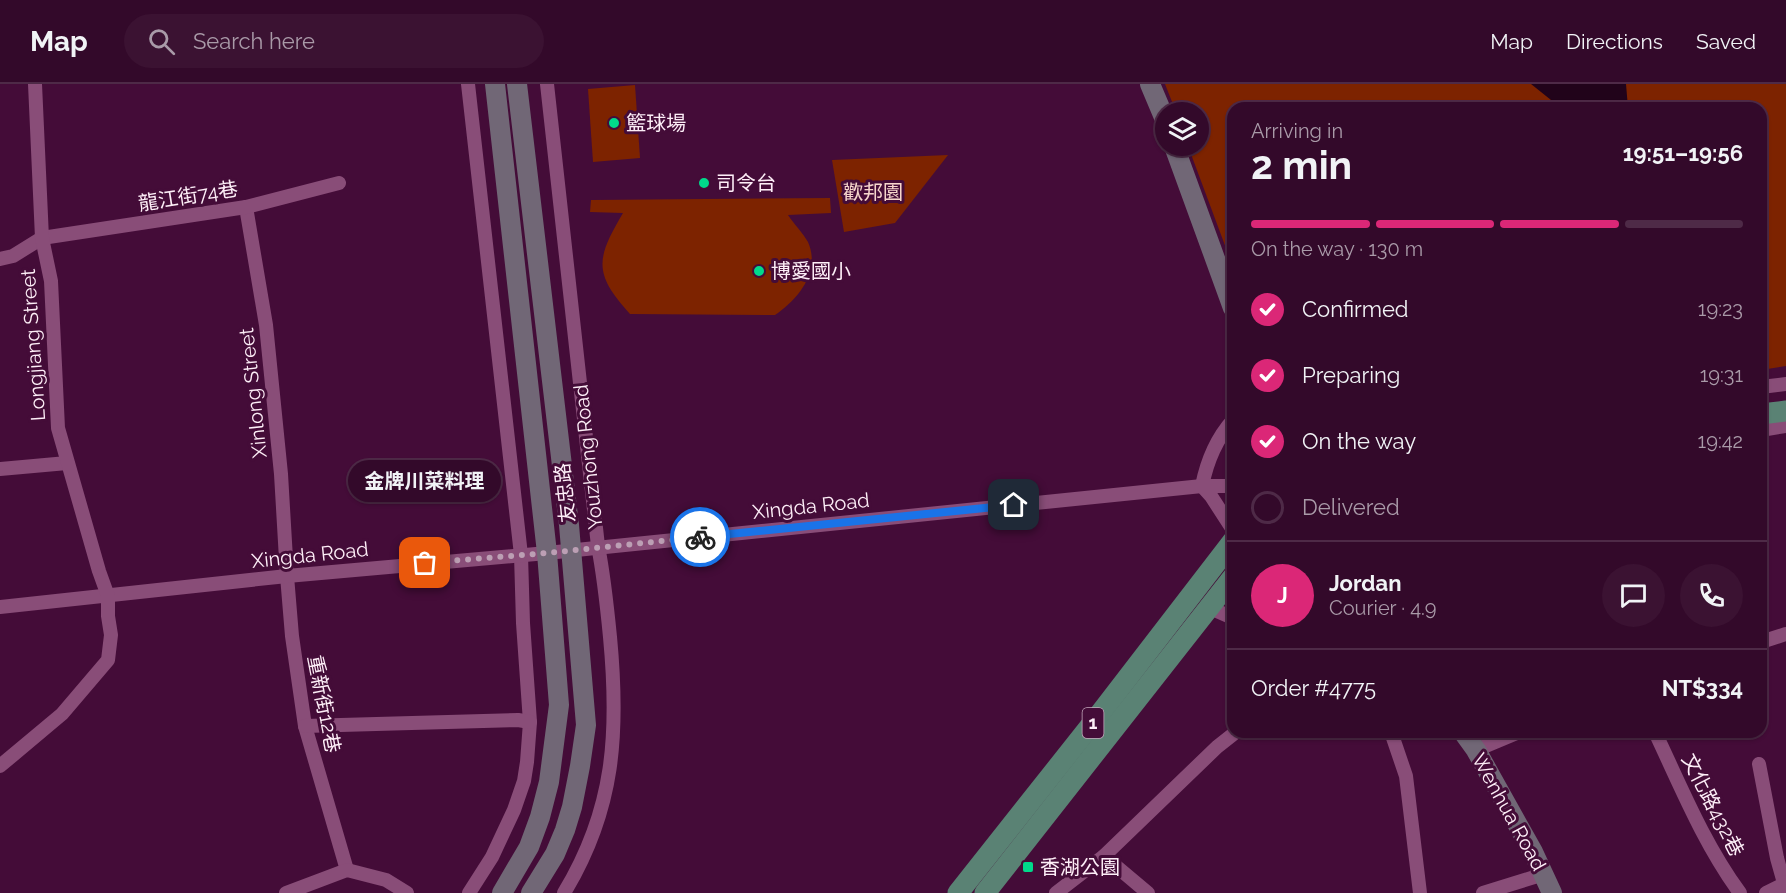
<!DOCTYPE html>
<html lang="en">
<head>
<meta charset="utf-8">
<style>
  body { margin:0; font-family:Raleway,"Noto Sans TC",sans-serif; background:#3b1232; color:#f1f3f6; height:100vh; display:flex; flex-direction:column; font-size:22px; white-space:nowrap }
  * { box-sizing:border-box; margin:0 }
  p { font-size:20px; color:#a99aa8 }
  .icon { flex:none; width:33px; height:33px; fill:none; stroke:currentColor; stroke-width:2; stroke-linecap:round; stroke-linejoin:round }
  .map { position:relative; flex:1; overflow:hidden }
  .details { position:absolute; left:1227px; top:18px; width:540px; height:636px; display:flex; flex-direction:column; background:#33092a; border-radius:18px; box-shadow:0 2px 4px #0004,0 0 0 2px #4e2a47 }
  .details>* { flex:none }
  .fabs { position:absolute; left:1155px; top:18px; display:grid; gap:12px }
  .fabs a { display:grid; place-items:center; width:54px; height:54px; border-radius:50%; background:#33092a; box-shadow:0 2px 4px #0004,0 0 0 2px #4e2a47; font-size:30px }
  .pin { position:absolute; display:grid; place-items:center; width:51px; height:51px; color:#fff; margin:-26px; border-radius:12px; box-shadow:0 3px 9px #0006 }
  .courier { position:absolute; display:grid; place-items:center; width:60px; height:60px; margin:-30px; border:4px solid #1a73e8; border-radius:50%; background:#fff; color:#222; box-shadow:0 2px 8px #0007 }
  .bubble { position:absolute; height:42px; border-radius:21px; background:#33092a; box-shadow:0 2px 4px #0004,0 0 0 2px #4e2a47; font-size:20px; font-weight:700; line-height:42px; text-align:center }
  .headline em { font-style:normal; font-weight:700 }
  .headline div { display:flex; flex-direction:column-reverse }
  .headline { display:flex; align-items:center; justify-content:space-between; height:102px; padding:0 24px }
  h1 { font-size:39px; font-weight:700; line-height:45px }
  .bar { display:grid; grid-template-columns:repeat(4,1fr); gap:9px 6px; align-content:center; height:72px; padding:0 24px }
  .bar i { height:8px; border-radius:4px; background:#4e2a47 }
  .bar .on { background:#db2777 }
  .bar p { grid-column:span 4 }
  .line { display:flex; align-items:center; gap:15px; padding:0 24px; border-top:2px solid #4e2a47 }
  .line div { flex:1 }
  .round { display:grid; place-items:center; flex:none; width:63px; height:63px; border-radius:32px; background:#3b1232 }
  ol { padding:0 24px; list-style:none }
  li { display:flex; align-items:center; gap:18px; height:66px }
  li p { margin-inline-start:auto }
  li .icon { padding:6px; border-radius:50%; background:#db2777; color:#fff; stroke-width:4 }
  li:last-child { color:#a99aa8 }
  li i { width:33px; height:33px; border:3px solid #4e2a47; border-radius:50% }
  header { display:flex; align-items:center; gap:36px; box-sizing:border-box; height:84px; padding:0 30px; background:#33092a; border-bottom:2px solid #4e2a47 }
  header strong { font-size:28px }
  nav { display:flex; gap:33px; margin-inline-start:auto; font-size:21px }
  .search { width:420px; height:54px; background:#3b1232; display:flex; align-items:center; gap:15px; box-sizing:border-box; padding:0 21px; border-radius:33px; color:#a99aa8; font-size:22px }
  .map>svg:first-child { display:block }
  .green { fill:#7d2300 }
  .water { fill:#21031a }
  .lines { fill:none; stroke-linecap:round; stroke-linejoin:round }
  .street { stroke:#894d78; stroke-width:14 }
  .secondary { stroke:#716776; stroke-width:20 }
  .primary { stroke:#5a8274; stroke-width:21 }
  .done { stroke:#bc9fb4; stroke-width:6; stroke-dasharray:0 10.8 }
  .route { stroke:#1a73e8; stroke-width:8 }
  .poi-dot { fill:#01d98b; stroke:#440c38; stroke-width:2 }
  .labels { text-anchor:middle; stroke-width:6; stroke-linejoin:round; paint-order:stroke }
  .shield { fill:#440c38; stroke:#c6aabe; stroke-width:1.5 }
  .shield-label { font-size:18px; font-weight:bold; fill:#fdeef7 }
  .poi-label { font-size:20px; fill:#fdeef7; stroke:#440c38; text-anchor:start }
  .park-label { font-size:20px; fill:#f6d6cc; stroke:#440c38 }
  .street-label { font-size:20px; fill:#fdeef7; stroke:#440c38 }
</style>
</head>
<body>
<header>
<strong>Map</strong>
<div class="search"><svg class="icon" aria-label="search" viewBox="0 0 24 24"><circle cx="10" cy="10" r="6"/><path d="M15 15l6 6"/></svg>Search here</div>
<nav><a>Map</a><a>Directions</a><a>Saved</a></nav>
</header>
<div class="map">
<svg width="1786" height="809" viewBox="0 0 1786 809">
  <rect width="100%" height="100%" fill="#440c38"/>
  <!-- green -->
  <g class="green">
    <polygon points="1165,0 1786,0 1786,282 1761,286 1761,24 1233,24 1233,183 1188,62 1198,62 1198,28 1176,28"/>
    <polygon points="635,1 640,74 593,78 588,5"/>
    <polygon points="948,71 895,139 844,148 832,76"/>
    <path d="M830 114 831 129 788 131C794 140 803 149 808 158 821 188 798 215 775 231L630 230C593 189 596 175 623 129L590 128 591 116Z"/>
  </g>
  <!-- water -->
  <polygon class="water" points="1531,0 1626,0 1628,24 1561,24"/>
  <g class="lines">
    <!-- street -->
    <g class="street">
      <polyline points="468,0 521,471 523,539 530,638 527,678 524,697 514,726 492,773 469,809"/>
      <path d="M547 0 598 462C604 493 607 522 610 553 619 648 615 725 564 809"/>
      <polyline points="246,123 266,241 281,390 287,492 292,552 305,642 347,786"/>
      <polyline points="0,175 13,172 42,154 246,123 339,99"/>
      <polyline points="1761,303 1786,300"/>
      <path d="M1233 336C1216 355 1207 377 1202 402L1211 412 1233 446"/>
      <polyline points="1761,346 1786,342"/>
      <polyline points="0,385 67,379"/>
      <polyline points="0,523 287,492 547,469 1202,402 1233,402"/>
      <polyline points="1208,523 1233,534"/>
      <polyline points="1761,558 1786,550"/>
      <polyline points="305,642 518,636 530,638"/>
      <polyline points="1391,648 1406,692 1420,809"/>
      <path d="M1655 648C1681 703 1704 760 1740 809"/>
      <polyline points="1476,666 1519,648"/>
      <polyline points="1759,680 1777,774 1786,806"/>
      <polyline points="0,682 62,630 108,576 111,551 108,532 108,512 99,487 58,344 51,197 42,154 35,0"/>
      <polyline points="1104,772 1148,809"/>
      <polyline points="286,809 347,786 386,796 407,809"/>
      <polyline points="1056,809 1104,772 1217,663 1236,648"/>
      <polyline points="1483,809 1544,790"/>
      <polyline points="1766,809 1784,800 1786,798"/>
    </g>
    <!-- secondary -->
    <g class="secondary">
      <polyline points="495,0 547,469 559,621 549,698 540,733 529,763 502,809"/>
      <polyline points="517,0 569,441 586,641 580,682 572,723 565,746 555,770 531,809"/>
      <polyline points="1150,0 1166,38"/>
      <polyline points="1174,62 1233,224"/>
      <polyline points="1463,648 1476,666 1533,768 1552,809"/>
    </g>
    <!-- primary -->
    <g class="primary">
      <polyline points="1761,330 1786,327"/>
      <polyline points="958,809 1099,631 1233,457"/>
      <polyline points="985,809 1233,493"/>
    </g>
  </g>
  <g class="lines">
    <!-- done -->
    <polyline class="done" points="425,479 547,469 700,453"/>
    <!-- route -->
    <polyline class="route" points="700,453 1014,421"/>
  </g>
  <!-- markers -->
  <g class="poi-dot">
    <circle cx="614" cy="39" r="6"/>
    <circle cx="704" cy="99" r="6"/>
    <circle cx="759" cy="187" r="6"/>
    <rect x="1022" y="777" width="12" height="12" rx="3"/>
  </g>
  <g class="labels">
    <!-- shield labels -->
    <rect class="shield" x="1082.5" y="624" width="21" height="30" rx="4.5"/>
    <g class="shield-label">
      <text x="1093" y="645">1</text>
    </g>
    <!-- poi labels -->
    <g class="poi-label">
      <text x="626" y="46">籃球場</text>
      <text x="716" y="106">司令台</text>
      <text x="771" y="194">博愛國小</text>
      <text x="1040" y="790">香湖公園</text>
    </g>
    <!-- park labels -->
    <g class="park-label">
      <text x="873" y="115">歡邦園</text>
    </g>
    <!-- street labels -->
    <g class="street-label">
      <text transform="translate(188 112) rotate(-9)" y="7">龍江街74巷</text>
      <text transform="translate(33 261) rotate(-94)" y="7">Longjiang Street</text>
      <text transform="translate(253 309) rotate(-96)" y="7">Xinlong Street</text>
      <text transform="translate(588 373) rotate(-96)" y="7">Youzhong Road</text>
      <text transform="translate(565 409) rotate(-96)" y="7">友忠路</text>
      <text transform="translate(811 422) rotate(-6)" y="7">Xingda Road</text>
      <text transform="translate(310 471) rotate(-6)" y="7">Xingda Road</text>
      <text transform="translate(324 620) rotate(79)" y="7">重新街12巷</text>
      <text transform="translate(1713 721) rotate(63)" y="7">文化路432巷</text>
      <text transform="translate(1509 728) rotate(61)" y="7">Wenhua Road</text>
    </g>
  </g>
</svg>
<div class="fabs">
<a><svg class="icon" aria-label="layers" viewBox="0 0 24 24"><path d="M12 4l9 5-9 5-9-5zM3 14l9 5 9-5"/></svg></a>
</div>
<div class="pin" style="left:425px;top:479px;background:#ea580c"><svg class="icon" aria-label="bag" viewBox="0 0 24 24"><path d="M5 8h14l-1 12H6zM9 8a3 3 0 0 1 6 0"/></svg></div>
<div class="pin" style="left:1014px;top:421px;background:#1f2937"><svg class="icon" aria-label="home" viewBox="0 0 24 24"><path d="M3 11l9-7 9 7M6 9v11h12V9"/></svg></div>
<div class="courier" style="left:700px;top:453px"><svg class="icon" aria-label="bike" viewBox="0 0 24 24"><circle cx="6" cy="16" r="4"/><circle cx="18" cy="16" r="4"/><path d="M6 16l4-8h5l3 8M10 8l3 8H6M13 5h3"/></svg></div>
<div class="bubble" style="left:348px;top:376px;width:153px">金牌川菜料理</div>
<section class="details">
<div class="headline"><div><h1>2 min</h1><p>Arriving in</p></div><em>19:51–19:56</em></div>
<div class="bar"><i class="on"></i><i class="on"></i><i class="on"></i><i></i><p>On the way · 130 m</p></div>
<ol>
<li><svg class="icon" aria-label="check" viewBox="0 0 24 24"><path d="M5 12l5 5 9-10"/></svg>Confirmed<p>19:23</p></li>
<li><svg class="icon" aria-label="check" viewBox="0 0 24 24"><path d="M5 12l5 5 9-10"/></svg>Preparing<p>19:31</p></li>
<li><svg class="icon" aria-label="check" viewBox="0 0 24 24"><path d="M5 12l5 5 9-10"/></svg>On the way<p>19:42</p></li>
<li><i></i>Delivered</li>
</ol>
<div class="line" style="height:108px"><b class="round" style="background:#db2777;color:#fff">J</b><div><b>Jordan</b><p>Courier · 4.9</p></div><a class="round"><svg class="icon" aria-label="chat" viewBox="0 0 24 24"><path d="M4 5h16v11H9l-5 4z"/></svg></a><a class="round"><svg class="icon" aria-label="phone" viewBox="0 0 24 24"><path d="M5 4h4l2 5-3 2q2 4 5 5l2-3 5 2v4C11 20 4 13 5 4z"/></svg></a></div>
<div class="line" style="height:78px"><div>Order #4775</div><b>NT$334</b></div>
</section>
</div>
</body>
</html>
